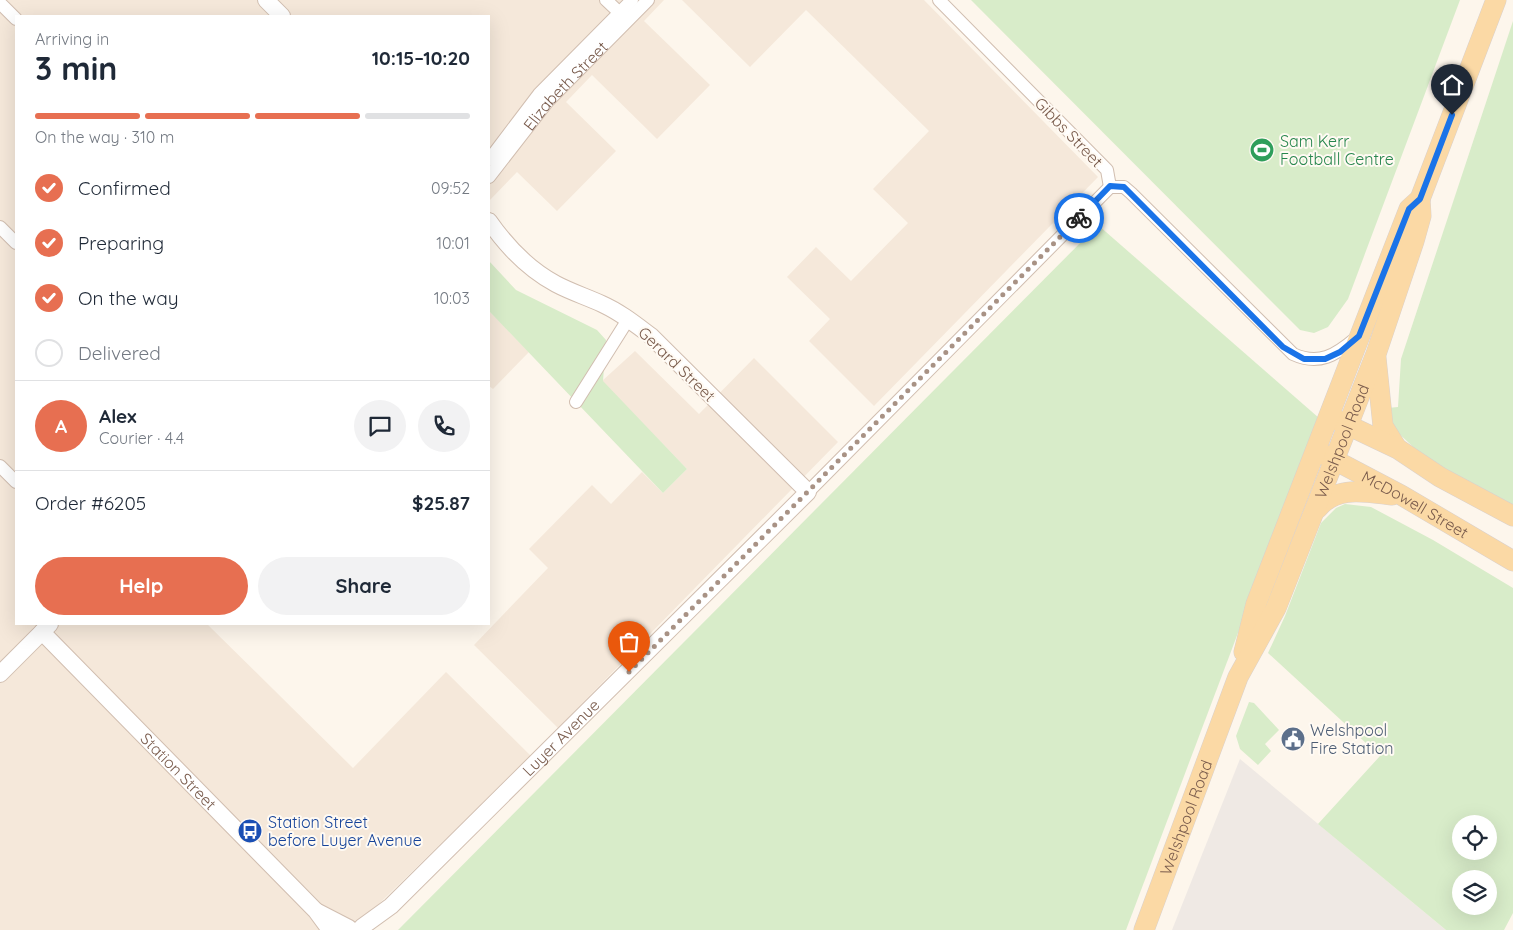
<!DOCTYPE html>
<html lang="en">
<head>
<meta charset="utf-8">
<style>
  body { margin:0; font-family:Quicksand,sans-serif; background:#f2f2f3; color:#1f2937; height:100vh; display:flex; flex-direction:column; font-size:19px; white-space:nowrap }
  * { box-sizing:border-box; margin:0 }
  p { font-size:16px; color:#747a83 }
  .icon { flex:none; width:28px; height:28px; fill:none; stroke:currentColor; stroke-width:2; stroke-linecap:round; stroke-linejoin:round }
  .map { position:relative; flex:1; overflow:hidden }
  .details { position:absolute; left:15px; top:15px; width:475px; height:610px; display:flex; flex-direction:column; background:#fff; border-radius:0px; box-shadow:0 5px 20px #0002 }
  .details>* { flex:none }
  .tools { position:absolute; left:1452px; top:815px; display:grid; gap:10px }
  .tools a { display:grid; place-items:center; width:45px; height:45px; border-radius:50%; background:#fff; box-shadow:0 5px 20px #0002; font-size:25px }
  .pin { position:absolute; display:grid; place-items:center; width:42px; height:42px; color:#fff; margin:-51px -21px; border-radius:50% 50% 50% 0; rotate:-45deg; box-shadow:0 0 5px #0007 }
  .pin .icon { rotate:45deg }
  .courier { position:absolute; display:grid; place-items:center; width:50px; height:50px; margin:-25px; border:4px solid #1a73e8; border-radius:50%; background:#fff; color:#222; box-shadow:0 1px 6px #0007 }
  .headline em { font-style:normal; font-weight:700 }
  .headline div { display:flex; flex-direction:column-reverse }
  .headline { display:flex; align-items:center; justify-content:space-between; height:85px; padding:0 20px }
  h1 { font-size:32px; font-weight:700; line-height:38px }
  .bar { display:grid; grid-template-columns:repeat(4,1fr); gap:8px 5px; align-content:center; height:60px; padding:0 20px }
  .bar i { height:6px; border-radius:4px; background:#e0e1e3 }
  .bar .selected { background:#e76f51 }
  .bar p { grid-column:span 4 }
  .line { display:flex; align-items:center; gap:12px; padding:0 20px; border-top:1px solid #e0e1e3 }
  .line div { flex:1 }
  .round { display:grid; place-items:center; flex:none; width:52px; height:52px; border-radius:26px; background:#f2f2f3 }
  ol { padding:0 20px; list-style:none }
  li { display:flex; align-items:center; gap:15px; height:55px }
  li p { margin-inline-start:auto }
  li .icon { padding:5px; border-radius:50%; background:#e76f51; color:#fff; stroke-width:4 }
  li:last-child { color:#747a83 }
  li i { width:28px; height:28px; border:2px solid #e0e1e3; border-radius:50% }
  .cta { display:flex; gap:10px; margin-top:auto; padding:10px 20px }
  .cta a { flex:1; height:58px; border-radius:30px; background:#e76f51; color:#fff; font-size:20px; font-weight:700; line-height:58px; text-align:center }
  .cta a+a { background:#f2f2f3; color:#1f2937 }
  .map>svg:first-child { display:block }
  .residential { fill:#f5e8da }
  .industrial { fill:#efe9e4 }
  .green { fill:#d8ecc9; fill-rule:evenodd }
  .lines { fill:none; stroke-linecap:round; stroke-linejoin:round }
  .minor-casing { stroke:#d1beb0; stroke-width:14 }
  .tertiary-casing { stroke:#d1beb0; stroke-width:18 }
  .primary-casing { stroke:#dad1cd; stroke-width:21 }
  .minor { stroke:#fff; stroke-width:12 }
  .tertiary { stroke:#fff; stroke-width:16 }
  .primary { stroke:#fbd9a5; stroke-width:20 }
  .done { stroke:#a89285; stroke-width:5; stroke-dasharray:0 9 }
  .route { stroke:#1a73e8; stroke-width:6 }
  .labels { text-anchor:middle; stroke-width:4; stroke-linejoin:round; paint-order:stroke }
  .street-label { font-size:16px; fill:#7a5c4d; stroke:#fffaf3 }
  .leisure-label { font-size:16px; fill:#27864d; stroke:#fffaf3; text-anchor:start }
  .service-label { font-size:16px; fill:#4e5e75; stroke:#fffaf3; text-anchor:start }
  .transit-label { font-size:16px; fill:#164399; stroke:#fffaf3; text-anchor:start }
</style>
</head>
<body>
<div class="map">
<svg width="1513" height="930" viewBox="0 0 1513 930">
  <rect width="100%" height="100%" fill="#fdf6ec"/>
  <!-- residential -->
  <g class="residential">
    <polygon points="0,0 664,0 644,21 710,85 657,139 592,75 566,102 616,151 557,211 517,172 489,201 489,16 16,16 16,624 207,624 353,768 446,672 531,756 352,930 0,930"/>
    <polygon points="682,0 924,0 1098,177 874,406 809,341 830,319 787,277 816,247 851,281 908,223 873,189 929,131 806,10 750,67"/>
    <polygon points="489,311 529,352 493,389 489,386"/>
    <polygon points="635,351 699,414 754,358 838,442 558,728 474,645 548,568 529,549 592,485 611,504 642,472 663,493 687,469 602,381"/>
  </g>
  <!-- industrial -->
  <polygon class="industrial" points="1240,759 1446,930 1172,930"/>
  <!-- green -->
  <g class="green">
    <polygon points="971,0 1460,0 1348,299 1328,327 1314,333 1300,330"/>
    <polygon points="1513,21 1513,505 1427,460 1393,428 1388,408 1398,407 1401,359"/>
    <polygon points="1098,225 1319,418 1126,930 398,930"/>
    <polygon points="489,261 516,290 597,330 606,340 603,381 687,469 663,493 489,311"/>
    <path d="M1345 504 1371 507 1433 540 1513 588V913L1504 930H1446L1318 824 1380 756 1268 653 1285 616 1321 523 1336 508ZM1461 824H1489V851H1461ZM1461 879H1489V906H1461Z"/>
    <polygon points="1249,702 1254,703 1279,730 1265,744 1271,751 1258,765 1240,749 1236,736"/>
  </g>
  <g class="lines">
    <defs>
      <g id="minor">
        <polyline points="606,0 624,17"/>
        <polyline points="939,0 1107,170 1110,187"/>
        <polyline points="0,3 16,19"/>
        <polyline points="489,160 539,94 632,0"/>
        <path id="s1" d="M489 177 548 101 648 0"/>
        <path d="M1110 187H1124L1131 193 1293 354C1319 366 1336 355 1356 338"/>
        <polyline points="0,227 16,243"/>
        <polyline points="576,402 629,318"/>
        <polyline points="0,466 16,482"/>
        <polyline points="808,492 1110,187"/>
      </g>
      <g id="tertiary">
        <polyline points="266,0 282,16"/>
        <path id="s2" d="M42 632 316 911 330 930"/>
        <polyline points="0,674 50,624"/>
        <polyline points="318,912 349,928"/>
        <path id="s3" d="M362 927 391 906 808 492 651 336C635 324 620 312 602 304 587 297 571 292 556 284 528 269 507 247 489 221"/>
      </g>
      <g id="primary">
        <polyline points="1376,358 1383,426 1396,447"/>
        <polyline points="1337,420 1398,449 1440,477 1513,516"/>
        <path id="s4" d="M1323 454 1401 495 1513 561"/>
        <path d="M1317 509C1336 485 1365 492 1392 495"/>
        <polyline points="1244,652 1256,604 1409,209 1420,199 1496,0"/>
        <path id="s5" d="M1144 930 1238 677 1276 608 1376 354 1414 241 1421 216 1420 199"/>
      </g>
    </defs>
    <!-- minor casing -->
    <use href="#minor" class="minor-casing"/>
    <!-- tertiary casing -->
    <use href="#tertiary" class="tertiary-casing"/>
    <!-- primary casing -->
    <use href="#primary" class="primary-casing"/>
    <!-- minor -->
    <use href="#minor" class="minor"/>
    <!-- tertiary -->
    <use href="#tertiary" class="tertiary"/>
    <!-- primary -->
    <use href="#primary" class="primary"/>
  </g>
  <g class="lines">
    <!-- done -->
    <polyline class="done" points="629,672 1079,218"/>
    <!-- route -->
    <polyline class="route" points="1079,218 1110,186 1124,187 1283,347 1304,359 1325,359 1340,352 1359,336 1409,209 1420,199 1452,115"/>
  </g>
  <!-- icons -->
  <defs>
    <symbol id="stadium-disc" viewBox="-11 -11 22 22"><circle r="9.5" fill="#2e9e5b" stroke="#fffaf3"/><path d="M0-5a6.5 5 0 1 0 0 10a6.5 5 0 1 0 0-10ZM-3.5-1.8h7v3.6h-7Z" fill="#fff"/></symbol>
    <symbol id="civic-disc" viewBox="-11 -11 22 22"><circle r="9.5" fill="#5c6f8a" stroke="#fffaf3"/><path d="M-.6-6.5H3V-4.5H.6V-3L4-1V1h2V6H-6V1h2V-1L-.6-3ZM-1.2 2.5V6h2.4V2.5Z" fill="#fff"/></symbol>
    <symbol id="bus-disc" viewBox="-11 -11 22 22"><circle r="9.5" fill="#1a4fb4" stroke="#fffaf3"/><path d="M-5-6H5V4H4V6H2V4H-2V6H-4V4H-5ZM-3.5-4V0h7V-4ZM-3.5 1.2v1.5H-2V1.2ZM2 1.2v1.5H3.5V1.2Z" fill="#fff"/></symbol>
  </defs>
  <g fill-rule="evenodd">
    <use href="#stadium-disc" x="1248" y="136" width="28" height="28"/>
    <use href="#civic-disc" x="1279" y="725" width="28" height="28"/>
    <use href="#bus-disc" x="236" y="817" width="28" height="28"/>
  </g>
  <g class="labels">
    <!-- street labels -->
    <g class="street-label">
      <text dy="6" stroke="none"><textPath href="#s1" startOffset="119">Elizabeth Street</textPath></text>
      <text transform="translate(1069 132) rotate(46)" y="6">Gibbs Street</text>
      <text transform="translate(677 364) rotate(44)" y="6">Gerard Street</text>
      <text dy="6" stroke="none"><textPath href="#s5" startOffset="528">Welshpool Road</textPath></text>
      <text dy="6" stroke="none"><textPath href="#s4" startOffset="105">McDowell Street</textPath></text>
      <text dy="6" stroke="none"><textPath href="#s3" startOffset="275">Luyer Avenue</textPath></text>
      <text dy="6" stroke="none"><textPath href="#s2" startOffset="195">Station Street</textPath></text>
      <text dy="6" stroke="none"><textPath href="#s5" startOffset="120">Welshpool Road</textPath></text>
    </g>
    <!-- leisure labels -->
    <g class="leisure-label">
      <text x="1280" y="147">Sam Kerr<tspan x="1280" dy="18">Football Centre</tspan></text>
    </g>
    <!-- service labels -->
    <g class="service-label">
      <text x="1310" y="736">Welshpool<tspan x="1310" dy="18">Fire Station</tspan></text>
    </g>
    <!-- transit labels -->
    <g class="transit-label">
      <text x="268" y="828">Station Street<tspan x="268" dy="18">before Luyer Avenue</tspan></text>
    </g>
  </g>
</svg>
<div class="tools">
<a><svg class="icon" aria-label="locate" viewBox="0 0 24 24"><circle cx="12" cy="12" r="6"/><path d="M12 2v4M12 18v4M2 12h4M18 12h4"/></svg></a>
<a><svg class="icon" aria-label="layers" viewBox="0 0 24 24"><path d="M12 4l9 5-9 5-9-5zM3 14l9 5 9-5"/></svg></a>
</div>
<div class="pin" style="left:629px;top:672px;background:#ea580c"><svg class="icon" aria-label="bag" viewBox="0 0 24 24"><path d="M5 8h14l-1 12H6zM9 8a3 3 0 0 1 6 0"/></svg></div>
<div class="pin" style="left:1452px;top:115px;background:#1f2937"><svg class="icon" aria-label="home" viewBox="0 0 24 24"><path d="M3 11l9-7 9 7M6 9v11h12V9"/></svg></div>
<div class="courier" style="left:1079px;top:218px"><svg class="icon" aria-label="bike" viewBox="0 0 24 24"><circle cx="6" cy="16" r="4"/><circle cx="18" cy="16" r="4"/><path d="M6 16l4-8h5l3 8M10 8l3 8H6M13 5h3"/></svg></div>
<section class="details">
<div class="headline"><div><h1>3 min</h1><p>Arriving in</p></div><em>10:15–10:20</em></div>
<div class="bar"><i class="selected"></i><i class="selected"></i><i class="selected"></i><i></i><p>On the way · 310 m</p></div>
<ol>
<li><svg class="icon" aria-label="check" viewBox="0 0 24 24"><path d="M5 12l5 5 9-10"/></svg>Confirmed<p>09:52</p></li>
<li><svg class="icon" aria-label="check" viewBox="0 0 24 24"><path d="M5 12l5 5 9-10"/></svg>Preparing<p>10:01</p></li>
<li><svg class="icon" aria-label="check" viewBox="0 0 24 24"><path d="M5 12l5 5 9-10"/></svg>On the way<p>10:03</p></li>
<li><i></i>Delivered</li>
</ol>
<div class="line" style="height:90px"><b class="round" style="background:#e76f51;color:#fff">A</b><div><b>Alex</b><p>Courier · 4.4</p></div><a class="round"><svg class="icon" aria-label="chat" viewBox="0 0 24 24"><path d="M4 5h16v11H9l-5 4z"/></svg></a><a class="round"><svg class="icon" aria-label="phone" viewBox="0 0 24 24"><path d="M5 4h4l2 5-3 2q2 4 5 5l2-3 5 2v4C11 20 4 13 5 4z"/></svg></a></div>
<div class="line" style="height:65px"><div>Order #6205</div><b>$25.87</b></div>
<div class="cta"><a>Help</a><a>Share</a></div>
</section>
</div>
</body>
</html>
